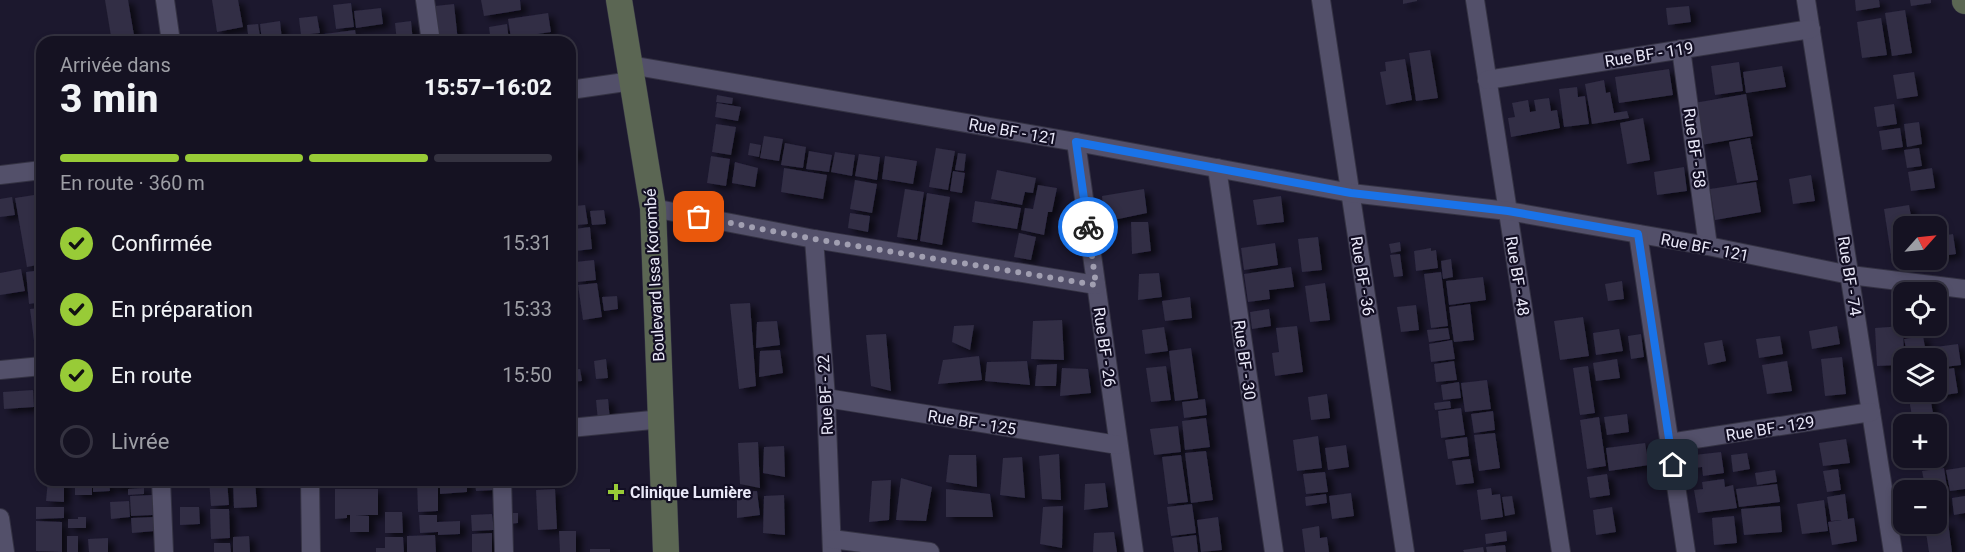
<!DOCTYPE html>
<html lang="fr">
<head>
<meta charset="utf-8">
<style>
  body { margin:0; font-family:Roboto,sans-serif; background:#1e1b2a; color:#f1f3f6; height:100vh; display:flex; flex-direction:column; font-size:22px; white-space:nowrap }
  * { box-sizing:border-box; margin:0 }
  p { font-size:20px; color:#9d9ea5 }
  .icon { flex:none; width:33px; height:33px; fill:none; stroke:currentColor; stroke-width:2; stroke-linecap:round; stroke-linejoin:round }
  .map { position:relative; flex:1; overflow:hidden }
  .panel { position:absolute; left:36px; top:36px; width:540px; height:450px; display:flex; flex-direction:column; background:#151222; border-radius:18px; box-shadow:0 3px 9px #0003,0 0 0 2px #343240 }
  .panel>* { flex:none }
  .needle { width:39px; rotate:63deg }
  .controls { position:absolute; left:1893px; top:216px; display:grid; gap:12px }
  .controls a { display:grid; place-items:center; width:54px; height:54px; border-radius:12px; background:#151222; box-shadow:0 3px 9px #0003,0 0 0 2px #343240; font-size:30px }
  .pin { position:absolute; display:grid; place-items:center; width:51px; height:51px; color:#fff; margin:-26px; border-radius:12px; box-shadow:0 3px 9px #0006 }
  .courier { position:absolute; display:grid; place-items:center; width:60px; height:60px; margin:-30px; border:4px solid #1a73e8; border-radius:50%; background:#fff; color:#222; box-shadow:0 2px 8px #0007 }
  .overview em { font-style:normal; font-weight:800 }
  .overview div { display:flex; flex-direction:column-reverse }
  .overview { display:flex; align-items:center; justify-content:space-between; height:102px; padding:0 24px }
  h1 { font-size:39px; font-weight:800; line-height:45px }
  .bar { display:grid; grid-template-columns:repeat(4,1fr); gap:9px 6px; align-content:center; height:72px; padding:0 24px }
  .bar i { height:8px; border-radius:4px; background:#343240 }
  .bar .on { background:#98cb37 }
  .bar p { grid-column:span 4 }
  ol { padding:0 24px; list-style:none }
  li { display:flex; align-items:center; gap:18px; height:66px }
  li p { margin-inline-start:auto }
  li .icon { padding:6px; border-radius:50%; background:#98cb37; color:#111; stroke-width:4 }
  li:last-child { color:#9d9ea5 }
  li i { width:33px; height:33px; border:3px solid #343240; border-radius:50% }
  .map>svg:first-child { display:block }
  .building { fill:#312d45; filter:url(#shadow) }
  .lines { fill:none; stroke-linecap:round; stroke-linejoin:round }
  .street-casing { stroke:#343243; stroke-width:20 }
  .secondary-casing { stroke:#343243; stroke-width:27 }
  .street { stroke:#53506a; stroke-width:18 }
  .secondary { stroke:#5b6653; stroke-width:26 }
  .done { stroke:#a19fb1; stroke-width:6; stroke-dasharray:0 10.8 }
  .route { stroke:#1a73e8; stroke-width:8 }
  .poi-dot { fill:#98cb37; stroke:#130f24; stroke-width:2 }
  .labels { text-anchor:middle; stroke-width:4.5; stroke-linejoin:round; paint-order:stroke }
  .street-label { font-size:16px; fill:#e9e8f8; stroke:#130f24 }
  .poi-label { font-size:16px; font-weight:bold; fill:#e9e8f8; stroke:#130f24; text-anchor:start }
</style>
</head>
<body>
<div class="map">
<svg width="1965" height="552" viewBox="0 0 1965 552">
  <defs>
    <filter id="shadow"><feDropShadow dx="6" dy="4" stdDeviation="3" flood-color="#0009"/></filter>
  </defs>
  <rect width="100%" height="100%" fill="#1c182e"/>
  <!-- building -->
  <g class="building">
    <polygon points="105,0 128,0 135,41 112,42"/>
    <polygon points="212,0 238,0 243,27 217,32"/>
    <polygon points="481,0 520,0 521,10 484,16"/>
    <polygon points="1403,0 1417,0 1417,1 1403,4"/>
    <polygon points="1855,0 1879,0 1880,7 1856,11"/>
    <polygon points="1910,0 1931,0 1931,3 1911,6"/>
    <polygon points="351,3 354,27 336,29 333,5"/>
    <polygon points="454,4 458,41 439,42 435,6"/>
    <polygon points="1689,6 1691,22 1668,25 1666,8"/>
    <polygon points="381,8 383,24 356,28 354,11"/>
    <polygon points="1905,10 1912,53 1892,56 1885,13"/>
    <polygon points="548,13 551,32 511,38 508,19"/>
    <polygon points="317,16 320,33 301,35 299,18"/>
    <polygon points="1881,18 1887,55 1862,58 1857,22"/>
    <polygon points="280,21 282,40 262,42 260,24"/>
    <polygon points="411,21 413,42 397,42 395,23"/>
    <polygon points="258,24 261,42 249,42 247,25"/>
    <polygon points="507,24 509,41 491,42 489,27"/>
    <polygon points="355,30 357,42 302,42 301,37"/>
    <polygon points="231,35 232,42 190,42 189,41"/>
    <polygon points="300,38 300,42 281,42 281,41"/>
    <polygon points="1430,50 1438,98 1416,101 1409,53"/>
    <polygon points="1405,59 1412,100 1386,105 1380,72 1386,71 1385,62"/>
    <polygon points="1739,62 1743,91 1715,95 1711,66"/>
    <polygon points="1782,66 1786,87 1746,93 1743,72"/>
    <polygon points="1669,69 1673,95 1619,103 1615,77"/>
    <polygon points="1914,72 1918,96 1897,99 1893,75"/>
    <polygon points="1604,80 1606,93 1610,92 1614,113 1627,111 1629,118 1592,124 1585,84"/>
    <polygon points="1577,87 1578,97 1585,96 1589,124 1564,127 1559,89"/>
    <polygon points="1746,94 1753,136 1701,145 1694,103"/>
    <polygon points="717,95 733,98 732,104 716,102"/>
    <polygon points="1549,98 1551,111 1557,110 1560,128 1511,137 1508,118 1515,117 1512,103 1528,100 1530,112 1536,111 1534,100"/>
    <polygon points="717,103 741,107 738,121 715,117"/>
    <polygon points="1894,104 1897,124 1877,127 1874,107"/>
    <polygon points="1643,118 1650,160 1627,164 1620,123"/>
    <polygon points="1919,122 1922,144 1907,147 1904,124"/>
    <polygon points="716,124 736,127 731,155 712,152"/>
    <polygon points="1900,128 1903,147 1882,150 1879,131"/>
    <polygon points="764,136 783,139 779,161 760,158"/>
    <polygon points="1750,138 1758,180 1737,183 1729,142"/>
    <polygon points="750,143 761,145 759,157 748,155"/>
    <polygon points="785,143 806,147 803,168 781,165"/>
    <polygon points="576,144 577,158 570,159 570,145"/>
    <polygon points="936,148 955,151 948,190 929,187"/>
    <polygon points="1919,148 1922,166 1907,168 1904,150"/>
    <polygon points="809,151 832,155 829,172 806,169"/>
    <polygon points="835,152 855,155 852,176 831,172"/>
    <polygon points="958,153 966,154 964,171 955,170"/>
    <polygon points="859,154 880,157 877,180 855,176"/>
    <polygon points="711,156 730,159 726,186 707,183"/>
    <polygon points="885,156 917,161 913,184 882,179"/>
    <polygon points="735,162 758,168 755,187 732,183"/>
    <polygon points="1684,167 1687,191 1657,195 1654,172"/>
    <polygon points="784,168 827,175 823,199 781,192"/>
    <polygon points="1932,168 1935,188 1911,191 1908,172"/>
    <polygon points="997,170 1036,178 1033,193 1025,192 1022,205 991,199"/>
    <polygon points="953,171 965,173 962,193 950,191"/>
    <polygon points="1811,175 1815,201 1793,204 1789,179"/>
    <polygon points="855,180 877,184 872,213 850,209"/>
    <polygon points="1756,182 1761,212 1715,220 1710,189"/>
    <polygon points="1038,185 1057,188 1052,212 1048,212 1044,235 1021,230 1025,208 1033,209"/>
    <polygon points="905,189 924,192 917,240 897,237"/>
    <polygon points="1144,189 1147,213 1104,222 1102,196"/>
    <polygon points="927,193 950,197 942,245 920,241"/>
    <polygon points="34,195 42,239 42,264 27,267 15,198"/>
    <polygon points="1281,196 1284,222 1257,225 1253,200"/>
    <polygon points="12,197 15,215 0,217 0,199"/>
    <polygon points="975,201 1021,208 1017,229 972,222"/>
    <polygon points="585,205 588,224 577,225 575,206"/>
    <polygon points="1909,205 1913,226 1904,226 1904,253 1891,255 1884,209"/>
    <polygon points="604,210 606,224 592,225 590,211"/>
    <polygon points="850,213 870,216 868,232 848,228"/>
    <polygon points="1131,222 1148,222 1151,251 1132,254"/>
    <polygon points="590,227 592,249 576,251 574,229"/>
    <polygon points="1019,233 1036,237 1031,260 1014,257"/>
    <polygon points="1953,234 1956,254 1936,257 1936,237"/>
    <polygon points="1318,237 1322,270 1302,272 1298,239"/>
    <polygon points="1400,242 1401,251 1391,253 1389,244"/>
    <polygon points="1275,243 1278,265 1244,270 1241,248"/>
    <polygon points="1431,248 1431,251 1436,250 1438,268 1416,271 1414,251"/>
    <polygon points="1400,254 1403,276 1394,277 1390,255"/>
    <polygon points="1451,259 1453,277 1443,279 1441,261"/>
    <polygon points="594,260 596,280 577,282 575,262"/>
    <polygon points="1291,267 1294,287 1269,290 1270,299 1248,302 1244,274"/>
    <polygon points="21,269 25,291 0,295 0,273"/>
    <polygon points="42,270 42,302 29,304 26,272"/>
    <polygon points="1441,272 1448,326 1431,328 1424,274"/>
    <polygon points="1159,273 1162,297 1138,300 1139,274"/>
    <polygon points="1483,277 1486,300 1449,305 1446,281"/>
    <polygon points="1622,281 1624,299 1608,301 1605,284"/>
    <polygon points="597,283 602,317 583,320 578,285"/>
    <polygon points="1325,283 1330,320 1310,322 1305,286"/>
    <polygon points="617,296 618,309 604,311 602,297"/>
    <polygon points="1190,297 1192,318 1165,321 1162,301"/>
    <polygon points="750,303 756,386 739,389 730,304"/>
    <polygon points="1470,304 1474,340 1454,342 1449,307"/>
    <polygon points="1416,305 1419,330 1401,332 1397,307"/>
    <polygon points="42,308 42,340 34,341 30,309"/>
    <polygon points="1269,309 1271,326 1252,329 1250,312"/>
    <polygon points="1583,317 1589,356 1560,360 1554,321"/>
    <polygon points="1062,320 1064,360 1031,359 1033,321"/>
    <polygon points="777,321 780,345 756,348 757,322"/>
    <polygon points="974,325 970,350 952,342 954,326"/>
    <polygon points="1297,326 1303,372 1275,376 1272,353 1279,352 1276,328"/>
    <polygon points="1837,326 1840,344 1812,349 1809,331"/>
    <polygon points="1903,326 1904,357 1897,358 1898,365 1877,366 1875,328"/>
    <polygon points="1164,327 1168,351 1145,354 1142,330"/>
    <polygon points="1448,328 1450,339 1429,342 1427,330"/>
    <polygon points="1619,329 1623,351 1596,355 1593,333"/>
    <polygon points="886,334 891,391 871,386 866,335"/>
    <polygon points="1641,334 1644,357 1631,359 1628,336"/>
    <polygon points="1780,336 1783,354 1759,358 1756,339"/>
    <polygon points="1923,336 1927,358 1908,358 1904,339"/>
    <polygon points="1452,340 1455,359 1431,362 1429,344"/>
    <polygon points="1722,340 1726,361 1708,365 1704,343"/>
    <polygon points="1958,344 1961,365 1936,368 1936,358 1929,358 1928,348"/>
    <polygon points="1191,348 1198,398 1175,401 1169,351"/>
    <polygon points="780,350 783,373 759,377 760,351"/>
    <polygon points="979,356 982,380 938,384 943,360"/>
    <polygon points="1842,357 1846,394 1825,396 1821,359"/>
    <polygon points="606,359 608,378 596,379 594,361"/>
    <polygon points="1617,359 1620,378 1596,381 1593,363"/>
    <polygon points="1027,361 1030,385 985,381 987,362"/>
    <polygon points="1454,361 1457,380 1436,382 1434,364"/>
    <polygon points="1787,361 1792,391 1767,394 1762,365"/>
    <polygon points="1057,364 1056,386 1035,386 1037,365"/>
    <polygon points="1166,366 1171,400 1151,402 1146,368"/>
    <polygon points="1588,366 1595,413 1580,415 1573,368"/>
    <polygon points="1062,368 1088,369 1091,393 1060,396"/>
    <polygon points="1954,368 1958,393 1938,396 1936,371"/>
    <polygon points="580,369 582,381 570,382 570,370"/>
    <polygon points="1487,380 1491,409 1465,412 1461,383"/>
    <polygon points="1459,382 1461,398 1443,400 1441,385"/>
    <polygon points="33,390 34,407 4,409 3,392"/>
    <polygon points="1327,394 1330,418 1311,420 1308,397"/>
    <polygon points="1930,396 1934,419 1913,422 1909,399"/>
    <polygon points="608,399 610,420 598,421 596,400"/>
    <polygon points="1205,399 1207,415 1184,418 1182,402"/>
    <polygon points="1450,401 1451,408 1435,410 1434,403"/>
    <polygon points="1461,408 1465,435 1441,438 1438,411"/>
    <polygon points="1493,411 1495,430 1474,433 1471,414"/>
    <polygon points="1627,414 1629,432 1607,435 1604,417"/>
    <polygon points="1599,417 1606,466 1587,469 1580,420"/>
    <polygon points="1206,418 1210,447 1185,450 1182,421"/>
    <polygon points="1178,426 1181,452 1154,455 1150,429"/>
    <polygon points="1936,427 1943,463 1923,466 1922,458 1936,458"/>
    <polygon points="1495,433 1500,468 1479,471 1474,435"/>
    <polygon points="1318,436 1322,468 1297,471 1293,440"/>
    <polygon points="1467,437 1469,456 1448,459 1445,440"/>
    <polygon points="1846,439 1850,463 1823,466 1819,443"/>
    <polygon points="758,442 760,488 740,484 738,443"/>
    <polygon points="1645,443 1649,465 1609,471 1606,448"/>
    <polygon points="1346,445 1349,467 1328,470 1325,448"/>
    <polygon points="784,446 785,477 763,473 764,447"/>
    <polygon points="1206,451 1213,500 1191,503 1185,453"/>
    <polygon points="1721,452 1724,473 1703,476 1702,467 1695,468 1694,455"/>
    <polygon points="1747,453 1750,469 1733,472 1731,455"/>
    <polygon points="1059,454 1061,500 1042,499 1039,456"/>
    <polygon points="949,455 976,455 977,487 946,482"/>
    <polygon points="1181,455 1188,502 1168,504 1162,457"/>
    <polygon points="1022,457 1025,498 1000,495 1003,458"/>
    <polygon points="1470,459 1474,483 1456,485 1452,461"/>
    <polygon points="1965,467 1965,489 1950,491 1946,470"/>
    <polygon points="1944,468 1947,487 1917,490 1916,482 1924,481 1922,471"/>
    <polygon points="1838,469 1841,490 1827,492 1823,471"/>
    <polygon points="1775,470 1777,482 1757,485 1755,473"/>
    <polygon points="1325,472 1328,492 1306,494 1303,474"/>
    <polygon points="1607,474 1610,495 1590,498 1587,477"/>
    <polygon points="901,478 932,487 926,521 896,520"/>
    <polygon points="1724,479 1725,487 1733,485 1737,508 1698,513 1694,490 1703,489 1702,482"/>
    <polygon points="48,480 64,480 64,502 46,501"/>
    <rect x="75" y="480" width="17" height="15"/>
    <polygon points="93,480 109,480 110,491 93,492"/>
    <polygon points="112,480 129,480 130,487 112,488"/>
    <polygon points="209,480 227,480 229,505 211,506"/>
    <polygon points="233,480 255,480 257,507 234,508"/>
    <polygon points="417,480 438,480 438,511 418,512"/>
    <polygon points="440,480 467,480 467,492 440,494"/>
    <polygon points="475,480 494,480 495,490 476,491"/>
    <polygon points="541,480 557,480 557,482 541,483"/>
    <polygon points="891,480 889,520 869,522 872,481"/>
    <polygon points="1105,483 1108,507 1084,510 1085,484"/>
    <polygon points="1777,484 1780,502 1739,507 1736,489"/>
    <polygon points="144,488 144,494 128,495 128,489"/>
    <polygon points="1491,488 1492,495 1500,494 1503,517 1481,520 1477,490"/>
    <polygon points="335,489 378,489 378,515 356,515 369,516 369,532 350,532 350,515 347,515 347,518 335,519"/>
    <polygon points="555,489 557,529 538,530 536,490"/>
    <polygon points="946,489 990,494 993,517 946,517"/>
    <polygon points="757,491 760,515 737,518 737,492"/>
    <polygon points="1944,491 1947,512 1936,513 1936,492"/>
    <polygon points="1351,493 1354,516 1332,519 1329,496"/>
    <polygon points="1326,494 1327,503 1306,506 1305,497"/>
    <polygon points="1845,494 1848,519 1854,518 1857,541 1832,545 1828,522 1842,520 1831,521 1827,497"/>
    <polygon points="152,495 153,515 131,516 130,496"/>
    <polygon points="784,495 785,535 763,533 764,496"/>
    <polygon points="1512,496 1515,514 1505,516 1502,497"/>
    <polygon points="1965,496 1965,513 1954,515 1952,498"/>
    <polygon points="1824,500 1828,531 1802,534 1797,504"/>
    <polygon points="129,501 130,517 111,519 110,502"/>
    <polygon points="1192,504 1196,533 1171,536 1167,507"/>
    <polygon points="1063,506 1062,548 1040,544 1043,507"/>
    <polygon points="1780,506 1782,532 1744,535 1741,509"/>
    <polygon points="36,507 64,507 64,518 36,519"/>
    <polygon points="180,507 199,507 200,524 180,525"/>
    <polygon points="1612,507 1616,532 1596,535 1593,510"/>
    <polygon points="210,509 229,509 230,538 211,539"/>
    <polygon points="385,512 402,512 403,533 385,533"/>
    <polygon points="508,513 518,513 518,523 509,524"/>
    <polygon points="492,514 494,530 472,531 471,515"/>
    <polygon points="419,515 437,515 437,522 460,521 460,534 438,535 438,532 420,533"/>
    <polygon points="1734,516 1737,543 1714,545 1712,518"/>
    <polygon points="78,517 86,517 86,528 68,528 68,519 78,519"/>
    <polygon points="154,517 155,531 132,533 131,518"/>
    <polygon points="1218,517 1222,550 1201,552 1197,520"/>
    <polygon points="36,521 62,522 62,552 36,551"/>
    <polygon points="1948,522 1952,552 1929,552 1925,526"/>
    <polygon points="1319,526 1320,538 1327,537 1329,552 1305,552 1302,529"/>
    <polygon points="559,531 576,531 576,552 560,552"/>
    <polygon points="1506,531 1507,541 1486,544 1485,534"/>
    <polygon points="1114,532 1117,552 1093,552 1094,533"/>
    <polygon points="492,533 492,552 472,552 472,534"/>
    <polygon points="435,535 436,552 407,552 407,536"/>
    <polygon points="1196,535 1198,552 1174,552 1172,538"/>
    <rect x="67" y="536" width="11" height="16"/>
    <polygon points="249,536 250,552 233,552 233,537"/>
    <polygon points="385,537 403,537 404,552 376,552 376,548 385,548"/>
    <polygon points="108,538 108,552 89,552 88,539"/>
    <polygon points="214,543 230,543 231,552 214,552"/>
    <polygon points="1505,545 1506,552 1487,552 1486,547"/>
    <polygon points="1483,547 1484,552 1464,552 1463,550"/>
    <rect x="590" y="549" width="20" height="3"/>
  </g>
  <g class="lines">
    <defs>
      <g id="street">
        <polyline points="165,0 171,42"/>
        <polyline points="425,0 431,42"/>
        <polyline points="1321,0 1405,552"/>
        <polyline points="1475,0 1561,552"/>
        <polyline points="1806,0 1893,552"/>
        <polyline points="1681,49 1708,246"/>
        <polyline points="630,65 1076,142 1351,193 1508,211 1708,246 1850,275 1965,289"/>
        <polyline points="1487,80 1811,29"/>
        <polyline points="570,90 632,81"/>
        <polyline points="1076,142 1134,552"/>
        <polyline points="1217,168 1274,552"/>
        <polyline points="0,175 42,170"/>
        <polyline points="653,208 814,239 1096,285"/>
        <polyline points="1638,234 1686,552"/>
        <polyline points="814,239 826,398 832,552"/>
        <polyline points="0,370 42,366"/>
        <polyline points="826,398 1118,445"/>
        <polyline points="570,428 662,419"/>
        <polyline points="1669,443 1871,412"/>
        <polyline points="161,480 164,552"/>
        <polyline points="310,480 311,552"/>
        <polyline points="502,480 504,552"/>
        <polyline points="0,518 5,552"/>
        <polyline points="832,539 930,552"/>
      </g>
      <g id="secondary">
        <polyline points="619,0 653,208 666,552"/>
        <polyline points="1965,0 1965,1"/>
      </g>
    </defs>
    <!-- street casing -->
    <use href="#street" class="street-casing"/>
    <!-- secondary casing -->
    <use href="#secondary" class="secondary-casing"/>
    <!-- street -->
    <use href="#street" class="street"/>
    <!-- secondary -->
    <use href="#secondary" class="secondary"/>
  </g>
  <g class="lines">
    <!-- done -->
    <polyline class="done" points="699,217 814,239 1096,285 1088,227"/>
    <!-- route -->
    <polyline class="route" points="1088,227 1076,142 1351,193 1508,211 1638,234 1673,465"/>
  </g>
  <!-- markers -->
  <path class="poi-dot" d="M613 483h6v6h6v6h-6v6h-6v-6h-6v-6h6z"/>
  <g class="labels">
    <!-- street labels -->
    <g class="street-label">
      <text transform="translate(1649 54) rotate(-9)" y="6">Rue BF - 119</text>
      <text transform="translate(1013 131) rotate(10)" y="6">Rue BF - 121</text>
      <text transform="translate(1695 148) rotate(82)" y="6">Rue BF - 58</text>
      <text transform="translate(1705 247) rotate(11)" y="6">Rue BF - 121</text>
      <text transform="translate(654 275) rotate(-93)" y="6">Boulevard Issa Korombé</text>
      <text transform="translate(1363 276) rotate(81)" y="6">Rue BF - 36</text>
      <text transform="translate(1518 276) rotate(81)" y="6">Rue BF - 48</text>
      <text transform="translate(1850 276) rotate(81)" y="6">Rue BF - 74</text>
      <text transform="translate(1105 347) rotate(82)" y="6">Rue BF - 26</text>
      <text transform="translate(1245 360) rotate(82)" y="6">Rue BF - 30</text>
      <text transform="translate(825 395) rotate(-93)" y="6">Rue BF - 22</text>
      <text transform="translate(972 422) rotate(9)" y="6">Rue BF - 125</text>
      <text transform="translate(1770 428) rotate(-9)" y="6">Rue BF - 129</text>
    </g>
    <!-- poi labels -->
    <g class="poi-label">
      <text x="630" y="498">Clinique Lumière</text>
    </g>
  </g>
</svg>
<div class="controls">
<a><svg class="needle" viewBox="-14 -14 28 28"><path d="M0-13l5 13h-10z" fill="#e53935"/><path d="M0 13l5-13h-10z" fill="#9d9ea5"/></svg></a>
<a><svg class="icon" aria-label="locate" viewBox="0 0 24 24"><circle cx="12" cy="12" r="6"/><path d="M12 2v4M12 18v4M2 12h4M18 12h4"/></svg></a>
<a><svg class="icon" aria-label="layers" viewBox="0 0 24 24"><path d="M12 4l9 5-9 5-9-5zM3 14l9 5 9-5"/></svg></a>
<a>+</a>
<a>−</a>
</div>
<div class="pin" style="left:699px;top:217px;background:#ea580c"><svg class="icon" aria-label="bag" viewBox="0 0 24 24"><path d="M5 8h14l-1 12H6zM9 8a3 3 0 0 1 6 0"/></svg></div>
<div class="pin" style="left:1673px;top:465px;background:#1f2937"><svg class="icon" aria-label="home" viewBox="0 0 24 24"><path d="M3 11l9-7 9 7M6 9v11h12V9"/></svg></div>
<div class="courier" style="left:1088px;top:227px"><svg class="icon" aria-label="bike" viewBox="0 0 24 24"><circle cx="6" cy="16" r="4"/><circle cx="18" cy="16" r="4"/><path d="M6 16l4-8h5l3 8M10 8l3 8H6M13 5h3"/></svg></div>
<section class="panel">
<div class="overview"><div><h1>3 min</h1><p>Arrivée dans</p></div><em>15:57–16:02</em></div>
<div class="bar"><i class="on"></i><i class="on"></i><i class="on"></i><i></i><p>En route · 360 m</p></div>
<ol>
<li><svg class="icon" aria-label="check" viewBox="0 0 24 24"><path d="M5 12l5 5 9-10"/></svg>Confirmée<p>15:31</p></li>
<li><svg class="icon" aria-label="check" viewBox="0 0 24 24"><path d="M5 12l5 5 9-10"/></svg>En préparation<p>15:33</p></li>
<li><svg class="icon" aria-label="check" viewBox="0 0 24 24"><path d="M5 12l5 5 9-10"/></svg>En route<p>15:50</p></li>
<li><i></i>Livrée</li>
</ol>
</section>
</div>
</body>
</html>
